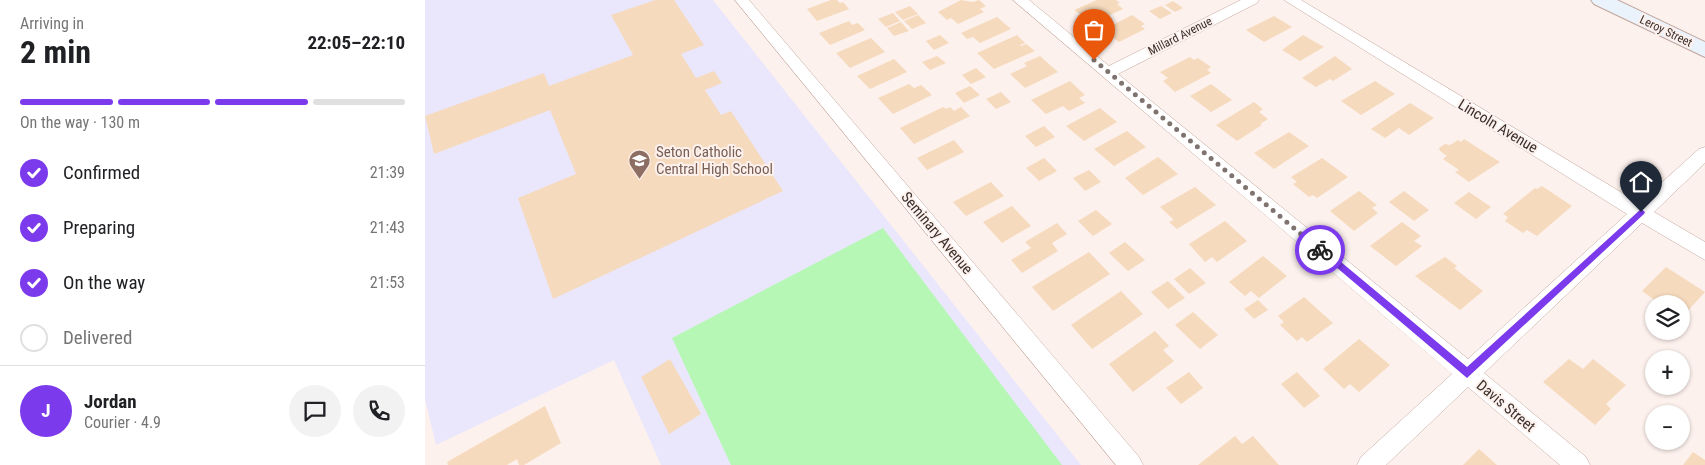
<!DOCTYPE html>
<html lang="en">
<head>
<meta charset="utf-8">
<style>
  body { margin:0; font-family:"Roboto Condensed",sans-serif; background:#f2f2f2; color:#202124; height:100vh; display:flex; flex-direction:column; font-size:19px; white-space:nowrap }
  * { box-sizing:border-box; margin:0 }
  p { font-size:16px; color:#757577 }
  .icon { flex:none; width:28px; height:28px; fill:none; stroke:currentColor; stroke-width:2; stroke-linecap:round; stroke-linejoin:round }
  .map { position:relative; flex:1; overflow:hidden }
  .details { display:flex; flex-direction:column; background:#fff; width:425px }
  .details>* { flex:none }
  .fabs { position:absolute; left:1220px; top:295px; display:grid; gap:10px }
  .fabs a { display:grid; place-items:center; width:45px; height:45px; border-radius:50%; background:#fff; box-shadow:0 1px 4px #0004; font-size:25px }
  .pin { position:absolute; display:grid; place-items:center; width:42px; height:42px; color:#fff; margin:-51px -21px; border-radius:50% 50% 50% 0; rotate:-45deg; box-shadow:0 0 5px #0007 }
  .pin .icon { rotate:45deg }
  .courier { position:absolute; display:grid; place-items:center; width:50px; height:50px; margin:-25px; border:4px solid #7c3aed; border-radius:50%; background:#fff; color:#222; box-shadow:0 1px 6px #0007 }
  .headline em { font-style:normal; font-weight:700 }
  .headline div { display:flex; flex-direction:column-reverse }
  .headline { display:flex; align-items:center; justify-content:space-between; height:85px; padding:0 20px }
  h1 { font-size:32px; font-weight:700; line-height:38px }
  .bar { display:grid; grid-template-columns:repeat(4,1fr); gap:8px 5px; align-content:center; height:60px; padding:0 20px }
  .bar i { height:6px; border-radius:4px; background:#e0e0e0 }
  .bar .selected { background:#7c3aed }
  .bar p { grid-column:span 4 }
  .line { display:flex; align-items:center; gap:12px; padding:0 20px; border-top:1px solid #e0e0e0 }
  .line div { flex:1 }
  .round { display:grid; place-items:center; flex:none; width:52px; height:52px; border-radius:26px; background:#f2f2f2 }
  ol { padding:0 20px; list-style:none }
  li { display:flex; align-items:center; gap:15px; height:55px }
  li p { margin-inline-start:auto }
  li .icon { padding:5px; border-radius:50%; background:#7c3aed; color:#fff; stroke-width:4 }
  li:last-child { color:#757577 }
  li i { width:28px; height:28px; border:2px solid #e0e0e0; border-radius:50% }
  main { display:flex; flex:1; min-height:0 }
  .map>svg:first-child { display:block }
  .education { fill:#eae7fd }
  .green { fill:#b6f7b6 }
  .building { fill:#f6dabd }
  .lines { fill:none; stroke-linecap:round; stroke-linejoin:round }
  .street-casing { stroke:#c1a59b; stroke-width:1 }
  .secondary-casing { stroke:#c1a59b; stroke-width:2 }
  .street { fill:#fff; fill-rule:evenodd }
  .secondary { fill:#eaf2fb; fill-rule:evenodd }
  .route { fill:#7c3aed }
  .done { stroke:#7e736f; stroke-width:5; stroke-dasharray:0 9 }
  .labels { text-anchor:middle; stroke-width:4; stroke-linejoin:round; paint-order:stroke }
  .far-street-label { font-size:12px; fill:#3a2f2b; stroke:#fdf1ed }
  .street-label { font-size:15px; fill:#3a2f2b; stroke:#fdf1ed }
  .education-label { font-size:15px; fill:#785e54; stroke:#fdf1ed; text-anchor:start }
</style>
</head>
<body>
<main>
<section class="details">
<div class="headline"><div><h1>2 min</h1><p>Arriving in</p></div><em>22:05–22:10</em></div>
<div class="bar"><i class="selected"></i><i class="selected"></i><i class="selected"></i><i></i><p>On the way · 130 m</p></div>
<ol>
<li><svg class="icon" aria-label="check" viewBox="0 0 24 24"><path d="M5 12l5 5 9-10"/></svg>Confirmed<p>21:39</p></li>
<li><svg class="icon" aria-label="check" viewBox="0 0 24 24"><path d="M5 12l5 5 9-10"/></svg>Preparing<p>21:43</p></li>
<li><svg class="icon" aria-label="check" viewBox="0 0 24 24"><path d="M5 12l5 5 9-10"/></svg>On the way<p>21:53</p></li>
<li><i></i>Delivered</li>
</ol>
<div class="line" style="height:90px"><b class="round" style="background:#7c3aed;color:#fff">J</b><div><b>Jordan</b><p>Courier · 4.9</p></div><a class="round"><svg class="icon" aria-label="chat" viewBox="0 0 24 24"><path d="M4 5h16v11H9l-5 4z"/></svg></a><a class="round"><svg class="icon" aria-label="phone" viewBox="0 0 24 24"><path d="M5 4h4l2 5-3 2q2 4 5 5l2-3 5 2v4C11 20 4 13 5 4z"/></svg></a></div>
</section>
<div class="map">
<svg width="1280" height="465" viewBox="0 0 1280 465">
  <rect width="100%" height="100%" fill="#fdf1ed"/>
  <!-- education -->
  <polygon class="education" points="0,0 288,0 656,465 236,465 189,360 11,445 0,399"/>
  <!-- green -->
  <polygon class="green" points="458,228 637,465 306,465 247,338"/>
  <!-- building -->
  <g class="building">
    <polygon points="230,0 249,0 279,45 256,54 271,78 289,71 297,83 280,90 296,115 306,111 358,191 128,299 93,198 151,174 125,110 9,154 0,116 119,73 124,86 208,55 186,15"/>
    <polygon points="406,0 412,0 415,3 418,2 424,9 392,21 382,9"/>
    <polygon points="536,0 548,2 554,0 561,6 555,9 559,12 533,24 526,18 522,20 513,12"/>
    <polygon points="672,0 691,0 695,3 692,4 698,9 674,20 668,16 661,19 649,10"/>
    <polygon points="748,1 758,8 750,12 740,5"/>
    <polygon points="485,6 493,14 478,20 470,12"/>
    <polygon points="736,6 747,13 735,19 724,11"/>
    <polygon points="468,13 475,21 461,27 453,19"/>
    <polygon points="493,15 501,23 487,29 479,21"/>
    <polygon points="707,15 720,24 716,26 720,29 694,42 678,30"/>
    <polygon points="849,16 867,27 839,42 821,30"/>
    <polygon points="572,17 586,29 555,43 548,37 542,39 536,33"/>
    <polygon points="424,21 427,25 433,23 440,30 405,45 394,33"/>
    <polygon points="476,22 484,31 469,36 462,28"/>
    <polygon points="515,35 524,43 509,50 501,41"/>
    <polygon points="592,35 600,43 595,45 596,46 601,44 610,51 569,69 552,53"/>
    <polygon points="878,35 899,47 875,61 857,50"/>
    <polygon points="446,38 460,52 425,68 411,53"/>
    <polygon points="512,56 521,63 505,70 497,62"/>
    <polygon points="615,56 633,72 600,88 585,74 602,66 599,63"/>
    <polygon points="910,56 927,69 908,81 905,79 891,87 877,78"/>
    <polygon points="765,57 769,60 773,58 786,67 782,70 786,73 750,92 738,81 743,78 735,72"/>
    <polygon points="469,59 482,72 445,89 432,76"/>
    <polygon points="551,68 561,77 546,84 537,75"/>
    <polygon points="645,81 660,95 654,98 660,103 644,111 638,106 621,114 606,100"/>
    <polygon points="950,81 970,94 936,115 916,101"/>
    <polygon points="484,84 489,88 496,85 507,95 468,114 453,98"/>
    <polygon points="786,84 807,100 786,112 765,96"/>
    <polygon points="545,86 555,95 539,103 530,93"/>
    <polygon points="576,92 586,102 571,109 561,99"/>
    <polygon points="829,102 838,109 834,112 843,119 835,124 837,125 812,141 791,125"/>
    <polygon points="985,103 1009,118 984,135 974,128 960,138 946,129"/>
    <polygon points="518,107 521,109 525,107 529,111 536,107 545,116 489,144 475,128"/>
    <polygon points="675,108 692,122 659,141 641,126"/>
    <polygon points="619,126 630,137 611,147 600,136"/>
    <polygon points="702,131 721,147 689,166 669,149"/>
    <polygon points="864,132 884,146 849,169 829,153"/>
    <polygon points="1039,139 1075,162 1044,182 1030,172 1034,170 1018,159 1022,156 1015,151 1014,148 1020,144 1025,145 1033,140 1036,142"/>
    <polygon points="529,140 539,152 502,170 492,158"/>
    <polygon points="733,157 753,174 718,195 700,178"/>
    <polygon points="619,158 632,171 614,181 601,168"/>
    <polygon points="897,158 923,177 892,198 888,195 884,197 868,184 872,182 866,177"/>
    <polygon points="664,170 676,182 660,191 648,178"/>
    <polygon points="566,182 579,196 541,216 528,202"/>
    <polygon points="1117,186 1147,206 1112,236 1102,230 1098,233 1080,221 1083,217 1078,214 1110,188 1112,189"/>
    <polygon points="770,187 791,205 752,229 744,222 749,220 735,207"/>
    <polygon points="934,191 952,205 947,208 953,213 929,231 905,211"/>
    <polygon points="979,191 1004,210 989,221 964,202"/>
    <polygon points="1044,192 1066,207 1051,219 1029,203"/>
    <polygon points="587,206 606,226 577,243 558,222"/>
    <polygon points="671,210 687,224 668,236 653,221"/>
    <polygon points="800,221 822,241 792,262 787,257 780,262 764,244"/>
    <polygon points="977,222 996,236 989,241 997,246 971,266 945,246"/>
    <polygon points="632,223 642,234 627,243 633,251 597,273 586,260 606,248 600,242"/>
    <polygon points="700,242 720,260 703,271 684,253"/>
    <polygon points="664,252 685,274 628,311 607,287"/>
    <polygon points="838,256 862,276 834,298 826,291 820,296 804,282"/>
    <polygon points="1020,257 1032,266 1029,268 1058,291 1035,310 990,276"/>
    <polygon points="1241,267 1280,292 1256,318 1256,304 1235,304 1217,291"/>
    <polygon points="765,268 781,283 764,294 749,279"/>
    <polygon points="743,281 760,298 743,309 726,292"/>
    <polygon points="696,291 718,314 667,349 646,325"/>
    <polygon points="879,297 908,323 882,342 877,337 872,341 855,325 859,322 853,316"/>
    <polygon points="833,300 843,310 829,319 819,309"/>
    <polygon points="768,312 793,335 775,349 750,325"/>
    <polygon points="730,331 744,346 738,350 749,361 708,392 684,364"/>
    <polygon points="934,339 965,365 934,392 925,384 919,389 898,369"/>
    <polygon points="245,359 276,414 244,434 216,377"/>
    <polygon points="1144,359 1158,369 1168,359 1201,385 1181,404 1186,409 1170,425 1118,382"/>
    <polygon points="764,372 778,388 756,404 741,388"/>
    <polygon points="872,372 895,396 879,408 856,384"/>
    <polygon points="120,406 136,443 99,465 94,465 92,459 82,465 23,465 22,462"/>
    <polygon points="810,436 817,444 828,436 854,465 773,465"/>
    <polygon points="1054,449 1072,465 1038,465"/>
    <polygon points="1268,452 1280,460 1280,465 1258,465"/>
  </g>
  <g class="lines">
    <defs>
      <g id="street">
        <polygon points="310,0 324,0 714,457 718,465 691,465"/>
        <polygon points="588,0 604,0 684,66 816,0 834,0 832,3 693,74 1043,359 1202,214 859,0 876,0 1214,203 1274,149 1280,147 1280,163 1229,212 1280,242 1280,260 1217,223 1059,373 1161,457 1165,465 1135,465 1043,387 961,465 932,465 936,457 1027,374"/>
      </g>
      <polygon id="secondary" points="1166,0 1192,0 1280,42 1280,57 1169,4"/>
    </defs>
    <!-- street casing -->
    <use href="#street" class="street-casing"/>
    <!-- secondary casing -->
    <use href="#secondary" class="secondary-casing"/>
    <!-- street -->
    <use href="#street" class="street"/>
    <!-- secondary -->
    <use href="#secondary" class="secondary"/>
  </g>
  <!-- route -->
  <polygon class="route" points="1216,209 1220,212 1219,214 1042,378 891,250 892,247 898,247 1042,367"/>
  <g class="lines">
    <!-- done -->
    <polyline class="done" points="669,60 895,250"/>
  </g>
  <!-- icons -->
  <defs>
    <symbol id="school-pin" viewBox="-11 -11 22 30"><path d="M0 17L-7.5 6A9.5 9.5 0 1 1 7.5 6Z" fill="#8d6e63" stroke="#fdf1ed"/><path d="M0-5L7-2L0 1L-7-2ZM-4 1L0 2.5L4 1V4Q0 6-4 4Z" fill="#fff"/></symbol>
  </defs>
  <g fill-rule="evenodd">
    <use href="#school-pin" x="202" y="148" width="25" height="34"/>
  </g>
  <g class="labels">
    <!-- far-street labels -->
    <g class="far-street-label">
      <text transform="translate(1241 31) rotate(26)" y="4">Leroy Street</text>
      <text transform="translate(755 36) rotate(-27)" y="4">Millard Avenue</text>
    </g>
    <!-- street labels -->
    <g class="street-label">
      <text transform="translate(1073 126) rotate(31)" y="5">Lincoln Avenue</text>
      <text transform="translate(512 233) rotate(50)" y="5">Seminary Avenue</text>
      <text transform="translate(1081 406) rotate(40)" y="5">Davis Street</text>
    </g>
    <!-- education labels -->
    <g class="education-label">
      <text x="231" y="157">Seton Catholic<tspan x="231" dy="17">Central High School</tspan></text>
    </g>
  </g>
</svg>
<div class="fabs">
<a><svg class="icon" aria-label="layers" viewBox="0 0 24 24"><path d="M12 4l9 5-9 5-9-5zM3 14l9 5 9-5"/></svg></a>
<a>+</a>
<a>−</a>
</div>
<div class="pin" style="left:669px;top:60px;background:#ea580c"><svg class="icon" aria-label="bag" viewBox="0 0 24 24"><path d="M5 8h14l-1 12H6zM9 8a3 3 0 0 1 6 0"/></svg></div>
<div class="pin" style="left:1216px;top:212px;background:#1f2937"><svg class="icon" aria-label="home" viewBox="0 0 24 24"><path d="M3 11l9-7 9 7M6 9v11h12V9"/></svg></div>
<div class="courier" style="left:895px;top:250px"><svg class="icon" aria-label="bike" viewBox="0 0 24 24"><circle cx="6" cy="16" r="4"/><circle cx="18" cy="16" r="4"/><path d="M6 16l4-8h5l3 8M10 8l3 8H6M13 5h3"/></svg></div>
</div>
</main>
</body>
</html>
